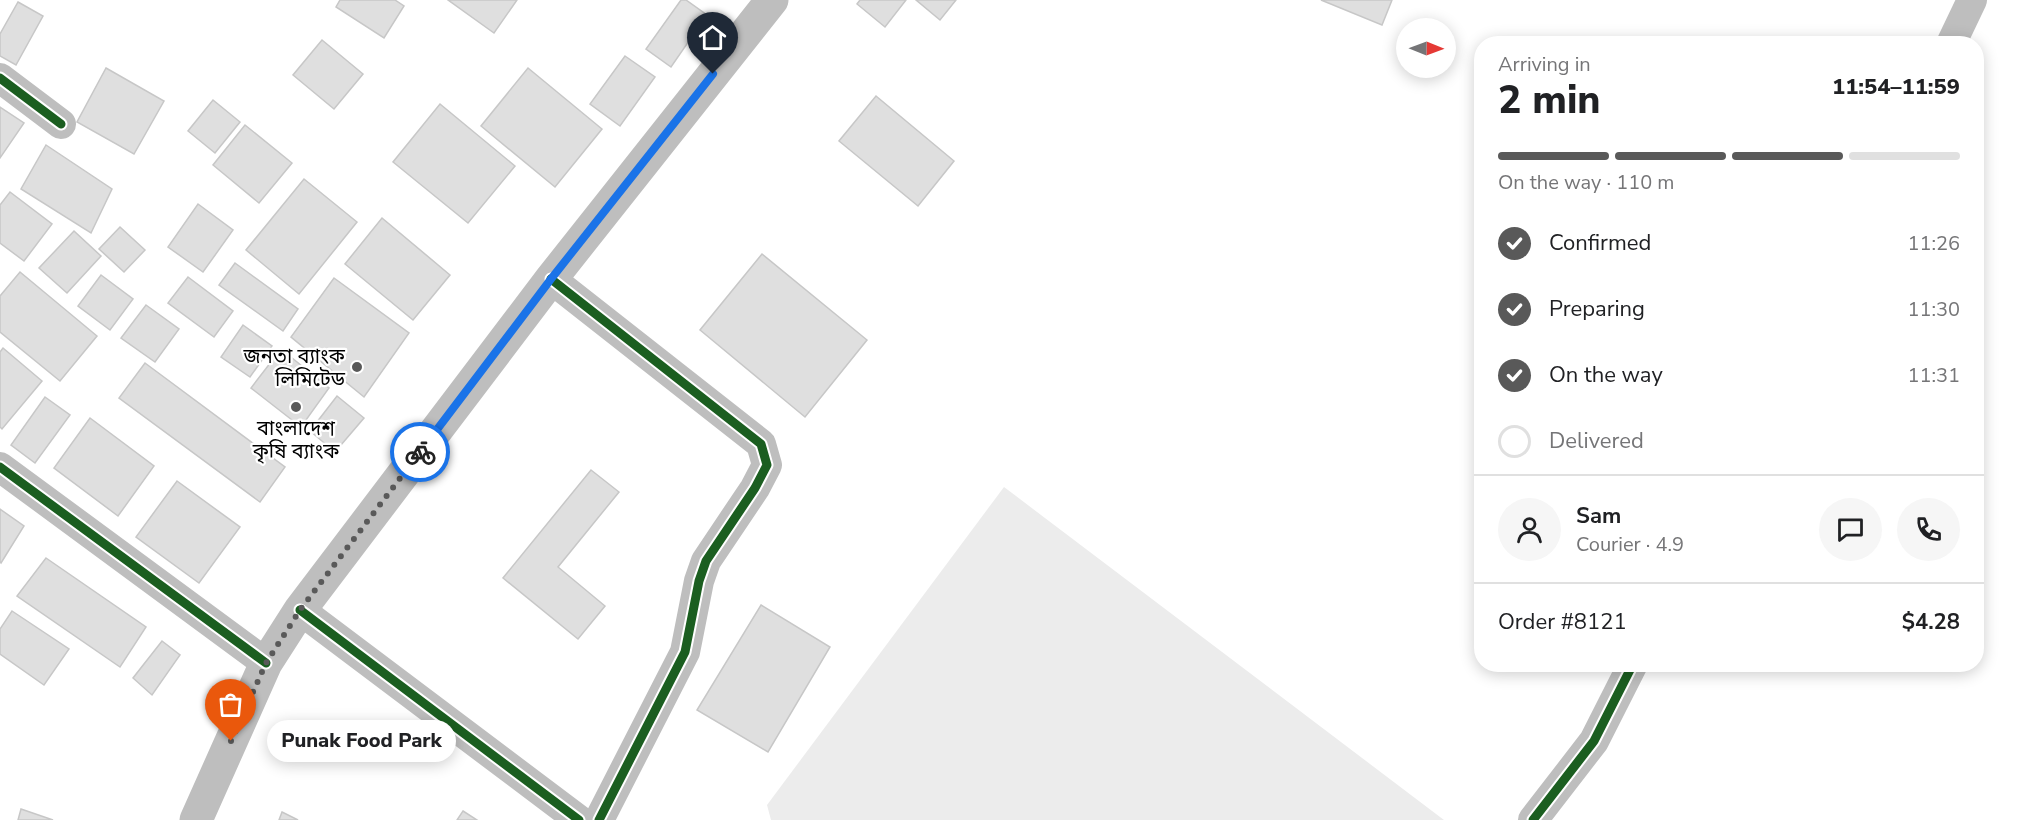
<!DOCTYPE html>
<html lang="en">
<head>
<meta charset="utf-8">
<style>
  body { margin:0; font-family:"Nunito Sans","Noto Sans Bengali",sans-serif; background:#f6f6f6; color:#202124; height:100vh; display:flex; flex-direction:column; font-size:22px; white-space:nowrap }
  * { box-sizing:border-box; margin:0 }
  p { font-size:20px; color:#757577 }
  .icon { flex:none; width:33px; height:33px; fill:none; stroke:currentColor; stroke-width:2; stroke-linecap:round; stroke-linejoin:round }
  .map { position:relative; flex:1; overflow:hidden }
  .panel { position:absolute; left:1474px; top:36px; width:510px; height:636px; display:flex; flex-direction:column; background:#fff; border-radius:24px; box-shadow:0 3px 15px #0003 }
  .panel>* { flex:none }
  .needle { width:39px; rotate:91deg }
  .controls { position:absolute; left:1396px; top:18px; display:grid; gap:12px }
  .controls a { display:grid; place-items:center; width:60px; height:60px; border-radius:50%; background:#fff; box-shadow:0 3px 15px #0003; font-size:30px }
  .pin { position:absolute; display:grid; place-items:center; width:51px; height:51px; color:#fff; margin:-62px -26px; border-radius:50% 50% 50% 0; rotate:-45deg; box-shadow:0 0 6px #0007 }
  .pin .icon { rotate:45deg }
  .courier { position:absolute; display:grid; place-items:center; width:60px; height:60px; margin:-30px; border:4px solid #1a73e8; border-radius:50%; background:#fff; color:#222; box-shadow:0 2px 8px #0007 }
  .bubble { position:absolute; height:42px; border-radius:21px; background:#fff; box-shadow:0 3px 15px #0003; font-size:20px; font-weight:800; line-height:42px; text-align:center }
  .overview em { font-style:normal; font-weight:800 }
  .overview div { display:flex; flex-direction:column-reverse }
  .overview { display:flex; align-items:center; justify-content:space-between; height:102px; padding:0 24px }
  h1 { font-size:39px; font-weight:800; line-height:45px }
  .bar { display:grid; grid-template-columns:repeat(4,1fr); gap:9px 6px; align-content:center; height:72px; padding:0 24px }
  .bar i { height:8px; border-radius:4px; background:#e0e0e0 }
  .bar .on { background:#595959 }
  .bar p { grid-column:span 4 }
  .line { display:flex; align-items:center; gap:15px; padding:0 24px; border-top:2px solid #e0e0e0 }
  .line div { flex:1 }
  .round { display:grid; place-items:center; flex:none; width:63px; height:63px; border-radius:32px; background:#f6f6f6 }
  ol { padding:0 24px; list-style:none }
  li { display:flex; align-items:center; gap:18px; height:66px }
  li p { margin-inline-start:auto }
  li .icon { padding:6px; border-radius:50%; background:#595959; color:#fff; stroke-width:4 }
  li:last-child { color:#757577 }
  li i { width:33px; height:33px; border:3px solid #e0e0e0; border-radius:50% }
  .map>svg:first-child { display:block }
  .green { fill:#ececec }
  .building { fill:#dfdfdf; stroke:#c7c7c7; stroke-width:1.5 }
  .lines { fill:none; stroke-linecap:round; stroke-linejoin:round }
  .minor { stroke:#bebebe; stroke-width:30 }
  .trunk { stroke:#bebebe; stroke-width:33 }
  .cycleway-casing { stroke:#fff; stroke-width:13 }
  .cycleway { stroke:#1b5e20; stroke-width:9 }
  .done { stroke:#595959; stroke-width:6; stroke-dasharray:0 10.8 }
  .route { stroke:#1a73e8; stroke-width:8 }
  .poi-dot { fill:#595959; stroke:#fff; stroke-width:2 }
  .labels { text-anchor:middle; stroke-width:4.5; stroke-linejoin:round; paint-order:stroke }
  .poi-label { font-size:20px; fill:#000; stroke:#fff; text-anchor:end }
</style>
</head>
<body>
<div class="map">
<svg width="2021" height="820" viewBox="0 0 2021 820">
  <rect width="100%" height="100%" fill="#fff"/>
  <!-- green -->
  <polygon class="green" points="1004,487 1444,820 771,820 767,805"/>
  <!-- building -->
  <g class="building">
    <polygon points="340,0 395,0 404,6 384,38 336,7"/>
    <polygon points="448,0 517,0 494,33"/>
    <polygon points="681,0 686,0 707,15 671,67 646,49"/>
    <polygon points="860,0 906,0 885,27 857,4"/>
    <polygon points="916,0 956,0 940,20"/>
    <polygon points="1321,0 1392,0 1382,25"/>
    <polygon points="18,2 43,16 16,65 0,56 0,34"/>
    <polygon points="322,40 363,74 334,109 293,75"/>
    <polygon points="625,56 655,77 620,126 590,104"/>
    <polygon points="106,68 164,101 134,154 77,122"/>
    <polygon points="528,68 602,129 555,187 481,126"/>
    <polygon points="876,96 954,161 918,206 839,141"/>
    <polygon points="213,100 240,122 215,153 188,131"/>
    <polygon points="440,104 515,166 468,223 393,162"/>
    <polygon points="0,107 24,123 0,158"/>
    <polygon points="245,125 292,163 259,203 213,165"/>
    <polygon points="46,145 112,189 91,233 21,189"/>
    <polygon points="304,179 357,222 299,294 246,250"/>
    <polygon points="10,192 52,224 24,261 0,243 0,205"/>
    <polygon points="198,204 233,230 203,272 168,247"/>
    <polygon points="382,218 450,275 413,320 345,264"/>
    <polygon points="120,227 145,250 124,272 99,249"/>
    <polygon points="74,231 101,256 67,293 39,268"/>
    <polygon points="762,254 867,340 805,417 700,330"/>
    <polygon points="235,263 298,309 283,331 219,285"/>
    <polygon points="20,272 97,336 60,381 0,332 0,296"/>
    <polygon points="101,275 133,299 110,330 78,306"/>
    <polygon points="188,277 233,311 214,337 168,303"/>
    <polygon points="334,278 409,333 364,397 291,337"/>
    <polygon points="146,305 179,329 155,362 121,338"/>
    <polygon points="243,325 272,346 250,377 221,357"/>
    <polygon points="3,348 42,381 2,429 0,427 0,352"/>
    <polygon points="281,349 329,388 301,427 251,388"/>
    <polygon points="145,363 285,467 260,502 119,398"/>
    <polygon points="337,396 364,418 335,452 310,431"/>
    <polygon points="45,397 70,415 35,463 11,445"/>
    <polygon points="90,418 154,466 118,516 54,468"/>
    <polygon points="591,470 619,492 558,567 605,606 578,639 503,578"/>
    <polygon points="177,481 240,527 199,583 136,537"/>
    <polygon points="0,509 24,526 1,563 0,562"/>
    <polygon points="46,558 146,627 120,667 17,596"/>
    <polygon points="761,605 830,647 768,752 697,710"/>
    <polygon points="12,611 69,649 44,685 0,654 0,629"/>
    <polygon points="162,641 180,655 152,695 133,678"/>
    <polygon points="21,809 53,820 18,820"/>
    <polygon points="463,811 477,820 457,820"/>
    <polygon points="282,812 298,820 279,820"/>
  </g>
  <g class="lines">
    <!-- minor -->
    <g class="minor">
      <polyline points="1951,44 1972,0"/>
      <polyline points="0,78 61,124"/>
      <polyline points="551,279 761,444 767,465 755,488 706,561 699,581 685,652 599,820"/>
      <polyline points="0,467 266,663"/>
      <polyline points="300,610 579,820"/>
      <polyline points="1533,820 1594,741 1633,664"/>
    </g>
    <!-- trunk -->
    <polyline class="trunk" points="196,820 266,663 300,610 551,279 772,0"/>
    <defs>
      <g id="cycleway">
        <polyline points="0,78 61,124"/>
        <polyline points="551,279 761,444 767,465 755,488 706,561 699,581 685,652 599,820"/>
        <polyline points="0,467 266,663"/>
        <polyline points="300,610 579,820"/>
        <polyline points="1533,820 1594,741 1633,664"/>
      </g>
    </defs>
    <!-- cycleway casing -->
    <use href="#cycleway" class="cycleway-casing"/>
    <!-- cycleway -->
    <use href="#cycleway" class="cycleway"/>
  </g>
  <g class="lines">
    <!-- done -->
    <polyline class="done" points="231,741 266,663 300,610 420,452"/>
    <!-- route -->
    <polyline class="route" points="420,452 551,279 713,74"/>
  </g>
  <!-- markers -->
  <g class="poi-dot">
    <circle cx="357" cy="367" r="6"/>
    <circle cx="296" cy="407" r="6"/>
  </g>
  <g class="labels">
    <!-- poi labels -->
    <g class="poi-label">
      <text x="345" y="363">জনতা ব্যাংক<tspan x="345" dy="23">লিমিটেড</tspan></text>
      <text x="296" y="435" text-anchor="middle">বাংলাদেশ<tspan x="296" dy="23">কৃষি ব্যাংক</tspan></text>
    </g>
  </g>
</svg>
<div class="controls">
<a><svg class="needle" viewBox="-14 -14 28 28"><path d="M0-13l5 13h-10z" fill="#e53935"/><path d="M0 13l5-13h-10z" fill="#757577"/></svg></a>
</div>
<div class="pin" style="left:231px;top:741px;background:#ea580c"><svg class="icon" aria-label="bag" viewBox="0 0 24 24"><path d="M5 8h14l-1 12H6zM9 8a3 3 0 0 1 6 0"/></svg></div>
<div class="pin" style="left:713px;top:74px;background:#1f2937"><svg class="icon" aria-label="home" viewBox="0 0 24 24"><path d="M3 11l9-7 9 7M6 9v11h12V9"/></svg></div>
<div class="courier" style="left:420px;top:452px"><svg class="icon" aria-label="bike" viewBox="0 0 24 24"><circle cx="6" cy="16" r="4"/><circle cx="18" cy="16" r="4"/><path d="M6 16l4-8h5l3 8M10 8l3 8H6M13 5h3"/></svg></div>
<div class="bubble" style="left:267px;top:720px;width:189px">Punak Food Park</div>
<section class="panel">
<div class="overview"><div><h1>2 min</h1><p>Arriving in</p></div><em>11:54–11:59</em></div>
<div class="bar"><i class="on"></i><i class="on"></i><i class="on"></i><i></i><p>On the way · 110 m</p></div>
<ol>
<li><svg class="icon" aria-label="check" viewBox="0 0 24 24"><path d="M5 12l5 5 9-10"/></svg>Confirmed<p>11:26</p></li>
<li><svg class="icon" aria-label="check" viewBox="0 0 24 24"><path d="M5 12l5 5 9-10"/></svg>Preparing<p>11:30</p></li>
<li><svg class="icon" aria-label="check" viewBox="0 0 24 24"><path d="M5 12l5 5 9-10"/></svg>On the way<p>11:31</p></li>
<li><i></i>Delivered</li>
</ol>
<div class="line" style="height:108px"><a class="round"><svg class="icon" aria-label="person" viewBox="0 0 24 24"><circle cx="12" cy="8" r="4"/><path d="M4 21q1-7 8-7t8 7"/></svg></a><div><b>Sam</b><p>Courier · 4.9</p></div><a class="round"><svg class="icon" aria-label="chat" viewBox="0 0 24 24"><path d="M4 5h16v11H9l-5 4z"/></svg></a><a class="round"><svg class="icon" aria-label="phone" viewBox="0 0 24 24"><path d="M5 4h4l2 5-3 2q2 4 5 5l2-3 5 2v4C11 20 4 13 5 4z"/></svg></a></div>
<div class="line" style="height:78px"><div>Order #8121</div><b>$4.28</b></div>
</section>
</div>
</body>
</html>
